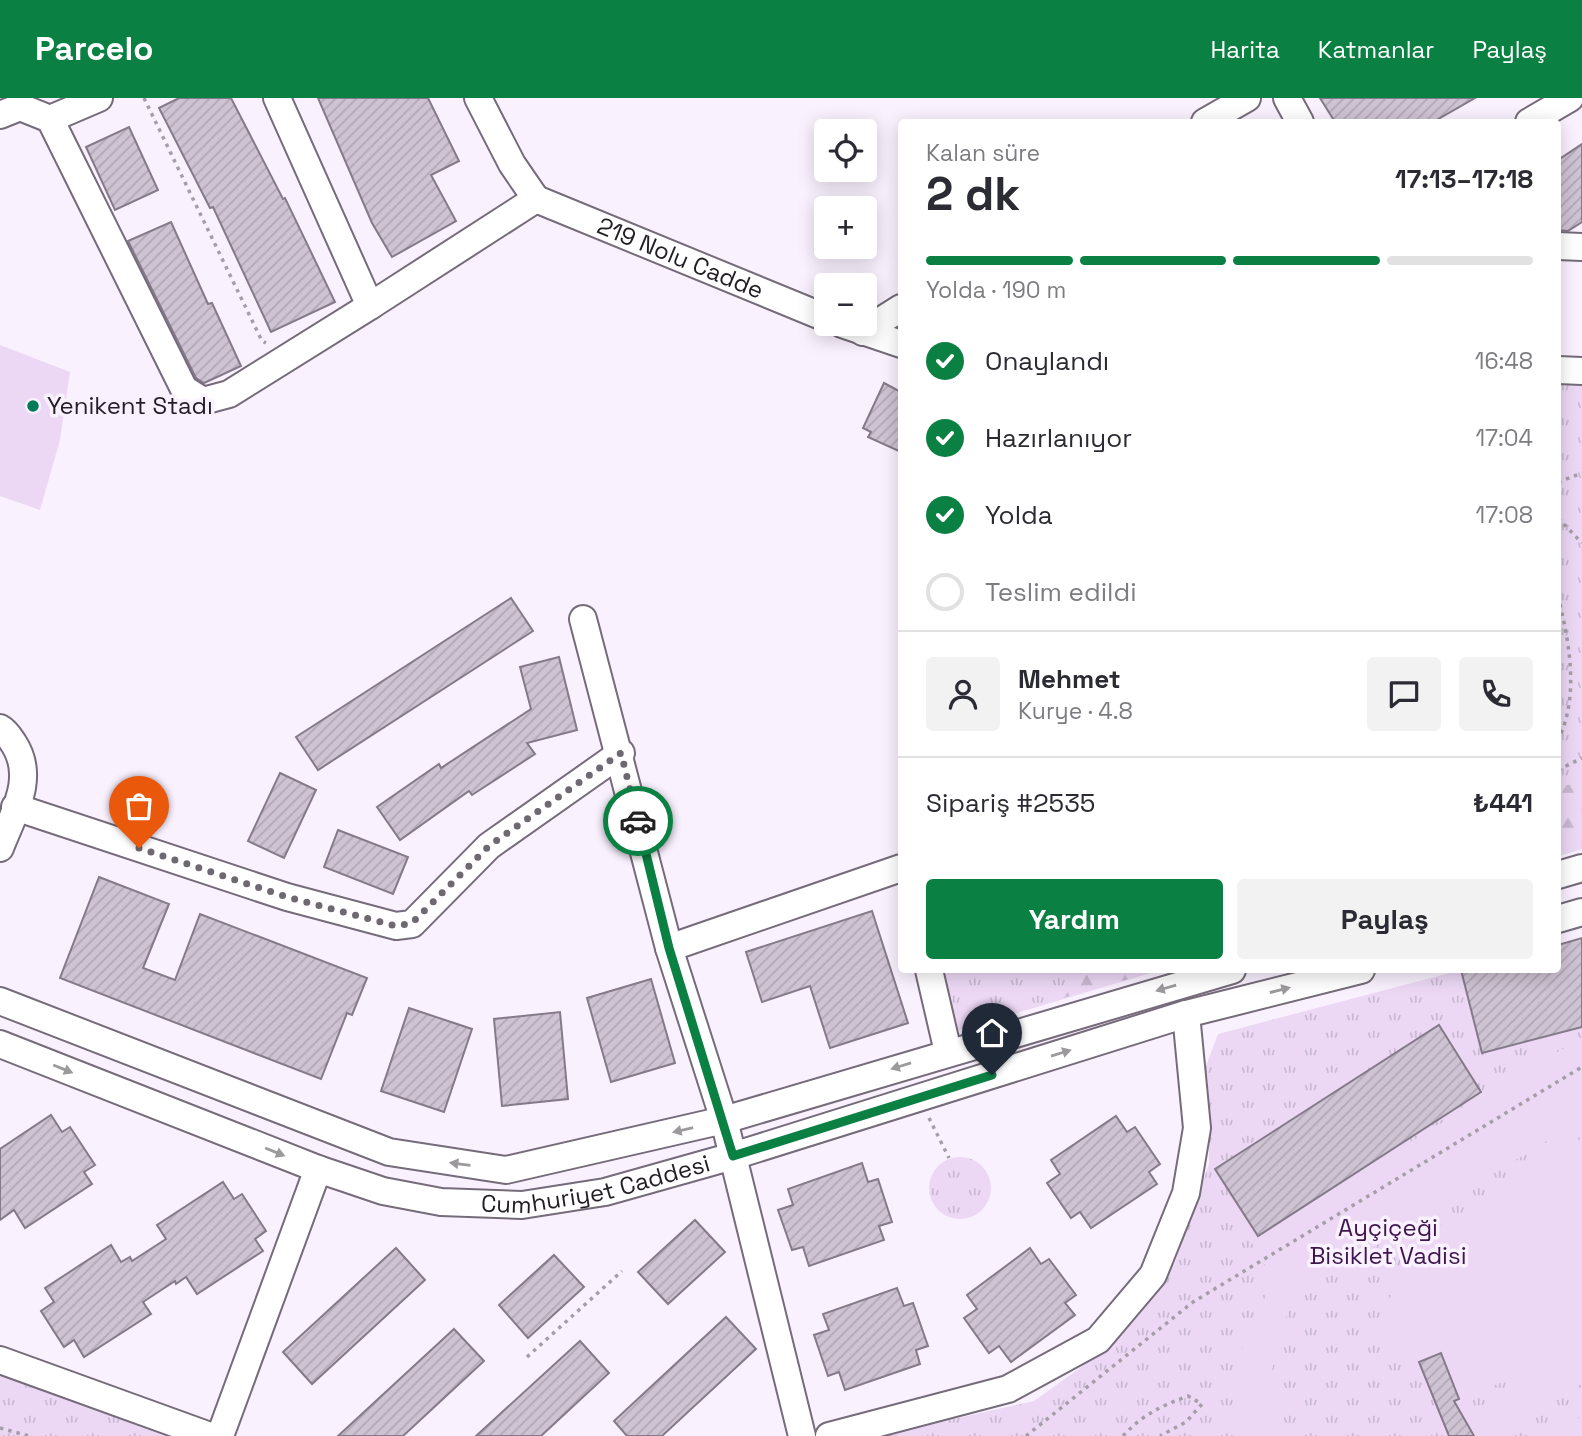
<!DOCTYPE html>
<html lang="tr">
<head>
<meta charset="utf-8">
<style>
  body { margin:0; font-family:"Space Grotesk",sans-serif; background:#f2f2f3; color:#2b2b33; height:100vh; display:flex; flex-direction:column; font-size:26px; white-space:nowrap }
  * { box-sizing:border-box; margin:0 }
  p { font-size:23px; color:#7c7c81 }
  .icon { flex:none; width:38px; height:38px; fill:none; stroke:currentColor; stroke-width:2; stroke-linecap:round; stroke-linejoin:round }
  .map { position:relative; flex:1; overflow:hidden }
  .sheet { position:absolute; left:898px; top:21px; width:663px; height:854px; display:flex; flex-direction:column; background:#fff; border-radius:7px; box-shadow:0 4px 18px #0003 }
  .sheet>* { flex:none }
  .tools { position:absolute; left:814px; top:21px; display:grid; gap:14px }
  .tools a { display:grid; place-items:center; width:63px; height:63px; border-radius:7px; background:#fff; box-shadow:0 4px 18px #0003; font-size:35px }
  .pin { position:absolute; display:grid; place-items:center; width:60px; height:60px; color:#fff; margin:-72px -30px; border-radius:50% 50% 50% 0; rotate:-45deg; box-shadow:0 0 7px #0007 }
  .pin .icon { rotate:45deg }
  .courier { position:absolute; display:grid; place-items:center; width:70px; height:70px; margin:-35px; border:5px solid #0b8043; border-radius:50%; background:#fff; color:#222; box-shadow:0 2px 9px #0007 }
  .summary em { font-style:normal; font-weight:700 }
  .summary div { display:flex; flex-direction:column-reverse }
  .summary { display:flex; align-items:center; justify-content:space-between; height:119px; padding:0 28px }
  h1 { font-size:46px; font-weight:700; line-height:52px }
  .bar { display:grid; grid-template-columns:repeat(4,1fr); gap:10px 7px; align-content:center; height:84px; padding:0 28px }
  .bar i { height:9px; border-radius:5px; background:#e1e1e2 }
  .bar .on { background:#0b8043 }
  .bar p { grid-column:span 4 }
  .line { display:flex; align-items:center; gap:18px; padding:0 28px; border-top:2px solid #e1e1e2 }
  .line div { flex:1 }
  .round { display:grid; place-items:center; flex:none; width:74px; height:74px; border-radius:7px; background:#f2f2f3 }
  ol { padding:0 28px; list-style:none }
  li { display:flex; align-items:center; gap:21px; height:77px }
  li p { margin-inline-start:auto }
  li .icon { padding:7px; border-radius:50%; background:#0b8043; color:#fff; stroke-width:4 }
  li:last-child { color:#7c7c81 }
  li i { width:38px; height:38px; border:4px solid #e1e1e2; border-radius:50% }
  .action { display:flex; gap:14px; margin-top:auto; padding:14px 28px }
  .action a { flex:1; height:80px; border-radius:7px; background:#0b8043; color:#fff; font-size:28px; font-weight:700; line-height:80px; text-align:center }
  .action a+a { background:#f2f2f3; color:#2b2b33 }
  header { display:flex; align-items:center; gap:42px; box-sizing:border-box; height:98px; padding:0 35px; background:#0b8043; color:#fff }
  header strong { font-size:33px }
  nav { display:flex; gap:38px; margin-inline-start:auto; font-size:24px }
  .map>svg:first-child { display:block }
  .grass { fill:url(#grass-tufts) }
  .forest { fill:url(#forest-firs) }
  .garden { fill:#ecd8f5 }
  .building { fill:url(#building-hatch); stroke:#847a89; stroke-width:2 }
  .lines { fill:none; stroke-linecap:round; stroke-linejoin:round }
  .minor-casing { stroke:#756b7a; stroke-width:30 }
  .path { stroke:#a59ea8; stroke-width:3.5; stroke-dasharray:3.5 5; stroke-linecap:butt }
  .minor { stroke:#fff; stroke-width:26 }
  .oneway { fill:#9c9a9c }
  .done { stroke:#6e6870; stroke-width:7; stroke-dasharray:0 12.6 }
  .route { stroke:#0b8043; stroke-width:9 }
  .poi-dot { fill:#007a58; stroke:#faf1fe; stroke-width:2.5 }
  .labels { text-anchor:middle; stroke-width:7; stroke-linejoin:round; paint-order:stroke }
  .street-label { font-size:24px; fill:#221e24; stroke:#faf1fe }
  .poi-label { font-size:24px; fill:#221e24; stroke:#faf1fe; text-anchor:start }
  .park-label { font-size:24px; fill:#3e164e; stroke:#faf1fe }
</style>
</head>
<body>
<header>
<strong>Parcelo</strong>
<nav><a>Harita</a><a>Katmanlar</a><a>Paylaş</a></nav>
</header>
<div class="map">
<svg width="1582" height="1338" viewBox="0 0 1582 1338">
  <defs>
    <pattern id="grass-tufts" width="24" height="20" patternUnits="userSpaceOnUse" patternTransform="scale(1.75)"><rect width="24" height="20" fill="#ecd8f5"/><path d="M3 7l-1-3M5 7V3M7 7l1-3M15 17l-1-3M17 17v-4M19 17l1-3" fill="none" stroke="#cab9d2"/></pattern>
    <pattern id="forest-firs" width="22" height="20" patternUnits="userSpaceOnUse" patternTransform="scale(1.75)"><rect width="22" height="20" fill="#ecd8f5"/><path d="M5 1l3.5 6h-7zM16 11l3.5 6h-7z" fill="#cab9d2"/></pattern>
    <pattern id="building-hatch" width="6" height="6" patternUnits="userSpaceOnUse" patternTransform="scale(1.75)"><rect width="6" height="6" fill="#cec3d3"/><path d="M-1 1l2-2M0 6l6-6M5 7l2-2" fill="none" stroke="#b1a7b5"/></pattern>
  </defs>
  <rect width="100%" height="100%" fill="#faf1fe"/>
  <!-- grass -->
  <g class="grass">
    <polygon points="1558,286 1582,287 1582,751 1558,758"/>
    <polygon points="1582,840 1582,1338 878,1338 1034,1303 1113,1246 1175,1164 1209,1066 1209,1019 1203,976 1218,936 1461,872 1558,872 1558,847"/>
    <polygon points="937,872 1161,872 953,934"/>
    <circle cx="960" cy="1090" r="31"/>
    <polygon points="0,1275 164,1338 0,1338"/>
  </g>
  <!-- forest -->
  <g class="forest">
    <polygon points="1582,684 1582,751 1558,758 1558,689"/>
    <polygon points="1081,872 1161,872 1063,900"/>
  </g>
  <!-- garden -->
  <g class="garden">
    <polygon points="0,247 70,274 60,342 40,412 0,398"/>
    <path d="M1582 939V1021L1414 1125 1423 1139 1582 1040V1285L1497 1338H1474L1464 1320 1521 1282 1518 1278 1459 1301 1441 1256 1409 1266C1374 1238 1379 1193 1417 1171L1397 1135 1300 1195 1289 1213 1280 1232 1272 1273 1277 1315 1286 1338H1242C1227 1279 1242 1233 1275 1184L1250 1142Z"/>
    <polygon points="1582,1317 1582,1338 1549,1338 1582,1318"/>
  </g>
  <!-- building -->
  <g class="building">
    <polygon points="179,0 231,0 283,101 285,100 335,204 271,234 213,109 210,110 159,10"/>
    <polygon points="318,0 428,0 459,63 431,77 456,123 392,159 372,125"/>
    <polygon points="1320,0 1475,0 1433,24 1335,24"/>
    <polygon points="129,29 158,92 115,112 86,49"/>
    <polygon points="1582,46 1582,124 1568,133 1558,132 1558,62"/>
    <polygon points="171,124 208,206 212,205 241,268 204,285 196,280 128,143"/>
    <polygon points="884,285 901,294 901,354 868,339 871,334 863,330"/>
    <polygon points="511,500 533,533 318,672 296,639"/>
    <polygon points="559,559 577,632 527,645 535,656 472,697 469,693 400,742 377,709 439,666 441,670 531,611 520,569"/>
    <polygon points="280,675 316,692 284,760 248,743"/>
    <polygon points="338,732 408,759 393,796 324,769"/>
    <polygon points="99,779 169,806 143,870 175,882 200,816 367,880 352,917 347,915 321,981 60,880"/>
    <polygon points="872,813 908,925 830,950 810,888 762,904 746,854"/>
    <polygon points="1582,840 1582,929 1482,955 1461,872 1558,872 1558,847"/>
    <polygon points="651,881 675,965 611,984 587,900"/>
    <polygon points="409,910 472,931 444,1014 381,993"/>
    <polygon points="560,914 568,1001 502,1008 494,921"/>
    <polygon points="1439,927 1481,994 1258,1138 1215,1071"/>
    <polygon points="51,1017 62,1034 70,1029 95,1067 84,1074 92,1086 25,1130 14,1112 0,1122 0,1051"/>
    <polygon points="1116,1018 1127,1034 1135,1029 1160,1066 1149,1074 1157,1086 1091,1130 1080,1114 1071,1120 1047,1085 1060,1076 1051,1062"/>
    <polygon points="862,1065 868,1084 878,1081 892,1124 879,1128 884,1142 809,1168 803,1149 792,1152 778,1112 793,1107 788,1091"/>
    <polygon points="223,1084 234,1101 242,1096 266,1133 255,1141 263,1153 197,1196 186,1179 176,1186 175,1183 143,1204 151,1216 84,1259 74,1242 64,1249 41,1213 54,1204 45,1190 111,1147 121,1164 130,1159 132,1163 166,1141 157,1127"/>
    <polygon points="695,1122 725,1154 668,1206 638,1174"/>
    <polygon points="396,1150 425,1182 312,1286 283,1254"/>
    <polygon points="1030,1150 1041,1166 1049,1161 1076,1197 1065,1205 1075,1217 1011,1264 999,1248 989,1255 964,1220 977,1211 967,1197"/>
    <polygon points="554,1157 584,1189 528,1240 499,1207"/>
    <polygon points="897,1190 904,1208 913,1205 928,1248 916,1252 920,1266 845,1292 839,1274 828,1278 814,1237 829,1232 823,1216"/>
    <polygon points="726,1219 756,1251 662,1338 627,1338 614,1323"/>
    <polygon points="454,1231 484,1263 403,1338 338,1338"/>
    <polygon points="580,1243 609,1275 541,1338 476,1338"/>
    <polygon points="1441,1255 1459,1301 1454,1303 1474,1338 1449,1338 1419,1264"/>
  </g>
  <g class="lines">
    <defs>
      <g id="minor">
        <polyline points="277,0 370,208 536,101"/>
        <polyline points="478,0 512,66 536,101"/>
        <polyline points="1287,0 1300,24"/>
        <polyline points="0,17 20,9 50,21 99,0"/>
        <polyline points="50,21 184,291 203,303 229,296 370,208"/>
        <polyline points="1205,24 1247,0"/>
        <polyline points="1529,24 1570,0"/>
        <path id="s1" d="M536 101 826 220"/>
        <polyline points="1558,148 1582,149"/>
        <polyline points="842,226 901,246"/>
        <polyline points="863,234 901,210"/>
        <polyline points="1558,272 1582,273"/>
        <polyline points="583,521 669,850"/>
        <path d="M0 630C7 634 10 640 14 646 36 680 13 716 0 750"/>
        <polyline points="15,709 287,799 396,828 412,826 489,748 621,655"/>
        <polyline points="1558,777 1582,770"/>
        <polyline points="1558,821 1582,814"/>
        <polyline points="929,872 948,954"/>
        <polyline points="0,903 389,1054 506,1072 724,1022 1232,872"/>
        <path id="s2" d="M0 946 318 1071 383 1093 441 1104 522 1107 605 1094 733 1058 1186 916 1361 872"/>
        <polyline points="0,1262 210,1338"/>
        <polyline points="220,1338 318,1071"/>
        <polyline points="802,1338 724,1022 669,850 901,770"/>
        <polyline points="829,1338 1008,1291 1098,1242 1153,1177 1186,1095 1197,1030 1186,916"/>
      </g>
    </defs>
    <!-- minor casing -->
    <use href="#minor" class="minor-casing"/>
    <!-- path -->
    <g class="path">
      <polyline points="144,0 262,243 266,245"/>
      <polyline points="1558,384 1582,375"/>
      <polyline points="1558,420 1582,445"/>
      <path d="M1558 498C1569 543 1580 598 1558 642"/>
      <polyline points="1558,672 1582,660"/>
      <polyline points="929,1020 949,1060"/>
      <polyline points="527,1259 622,1173"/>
      <polyline points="0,1330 29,1338"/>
      <polyline points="1026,1338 1193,1204 1582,969"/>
      <path d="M1123 1338C1142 1317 1161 1308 1188 1298L1202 1306 1186 1324 1160 1338"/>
    </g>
    <!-- minor -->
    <use href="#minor" class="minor"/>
  </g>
  <!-- one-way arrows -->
  <defs><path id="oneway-solid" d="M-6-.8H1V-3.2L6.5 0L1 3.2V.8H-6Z" transform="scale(1.75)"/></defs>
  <g class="oneway">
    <use href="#oneway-solid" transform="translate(1166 890) rotate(164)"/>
    <use href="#oneway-solid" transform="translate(1280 892) rotate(-14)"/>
    <use href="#oneway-solid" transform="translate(1061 955) rotate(-17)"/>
    <use href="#oneway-solid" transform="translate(901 968) rotate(163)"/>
    <use href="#oneway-solid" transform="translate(63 971) rotate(22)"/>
    <use href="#oneway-solid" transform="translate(683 1032) rotate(167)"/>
    <use href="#oneway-solid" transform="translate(275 1054) rotate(22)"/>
    <use href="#oneway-solid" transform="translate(460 1066) rotate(-173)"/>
  </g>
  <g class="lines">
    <!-- done -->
    <polyline class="done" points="139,750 287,799 396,828 412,825 489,748 621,655 638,723"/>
    <!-- route -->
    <polyline class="route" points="638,723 669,850 733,1058 992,977"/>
  </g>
  <!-- markers -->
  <circle class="poi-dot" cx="33" cy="308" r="7"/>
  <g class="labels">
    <!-- street labels -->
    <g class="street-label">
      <text dy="8" stroke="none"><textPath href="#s1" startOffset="156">219 Nolu Cadde</textPath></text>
      <text dy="8" stroke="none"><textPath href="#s2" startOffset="626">Cumhuriyet Caddesi</textPath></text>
    </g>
    <!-- poi labels -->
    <g class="poi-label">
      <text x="47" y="316">Yenikent Stadı</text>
    </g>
    <!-- park labels -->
    <g class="park-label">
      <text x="1388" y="1138">Ayçiçeği<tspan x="1388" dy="28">Bisiklet Vadisi</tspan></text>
    </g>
  </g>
</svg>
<div class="tools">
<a><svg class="icon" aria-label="locate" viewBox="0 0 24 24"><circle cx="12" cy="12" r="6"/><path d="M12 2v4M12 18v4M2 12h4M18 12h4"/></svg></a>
<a>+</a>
<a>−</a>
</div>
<div class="pin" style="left:139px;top:750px;background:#ea580c"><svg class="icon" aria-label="bag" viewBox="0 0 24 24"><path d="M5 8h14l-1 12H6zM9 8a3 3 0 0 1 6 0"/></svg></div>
<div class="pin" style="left:992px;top:977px;background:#1f2937"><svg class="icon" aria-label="home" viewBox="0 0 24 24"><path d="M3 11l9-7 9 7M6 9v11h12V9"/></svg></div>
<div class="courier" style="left:638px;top:723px"><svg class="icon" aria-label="car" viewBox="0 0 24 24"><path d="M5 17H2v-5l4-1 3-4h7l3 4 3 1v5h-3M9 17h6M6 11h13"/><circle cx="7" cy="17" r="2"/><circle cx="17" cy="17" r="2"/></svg></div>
<section class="sheet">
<div class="summary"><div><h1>2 dk</h1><p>Kalan süre</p></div><em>17:13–17:18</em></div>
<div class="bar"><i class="on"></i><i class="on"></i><i class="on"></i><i></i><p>Yolda · 190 m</p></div>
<ol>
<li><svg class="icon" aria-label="check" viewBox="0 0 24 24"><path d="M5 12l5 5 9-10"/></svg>Onaylandı<p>16:48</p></li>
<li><svg class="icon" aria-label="check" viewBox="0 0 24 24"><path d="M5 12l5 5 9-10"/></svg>Hazırlanıyor<p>17:04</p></li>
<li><svg class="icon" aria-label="check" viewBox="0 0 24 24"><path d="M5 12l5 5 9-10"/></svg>Yolda<p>17:08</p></li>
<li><i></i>Teslim edildi</li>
</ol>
<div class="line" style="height:126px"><a class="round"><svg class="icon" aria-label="person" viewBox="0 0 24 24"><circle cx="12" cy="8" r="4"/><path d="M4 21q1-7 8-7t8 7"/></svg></a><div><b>Mehmet</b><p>Kurye · 4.8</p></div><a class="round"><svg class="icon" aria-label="chat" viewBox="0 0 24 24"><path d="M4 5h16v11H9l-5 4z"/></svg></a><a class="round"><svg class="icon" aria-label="phone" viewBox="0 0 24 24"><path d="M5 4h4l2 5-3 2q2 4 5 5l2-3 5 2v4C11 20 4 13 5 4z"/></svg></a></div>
<div class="line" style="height:91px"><div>Sipariş #2535</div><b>₺441</b></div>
<div class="action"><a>Yardım</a><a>Paylaş</a></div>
</section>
</div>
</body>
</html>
